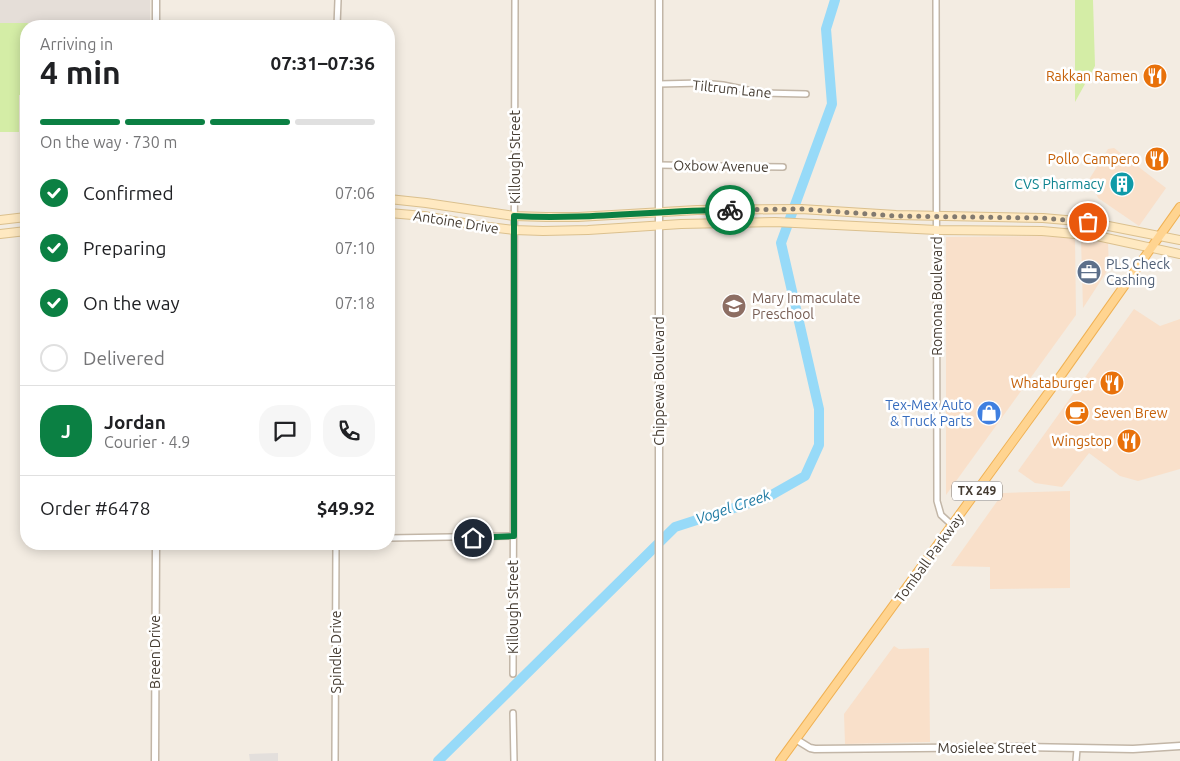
<!DOCTYPE html>
<html lang="en">
<head>
<meta charset="utf-8">
<style>
  body { margin:0; font-family:Ubuntu,sans-serif; background:#f6f6f6; color:#202124; height:100vh; display:flex; flex-direction:column; font-size:19px; white-space:nowrap }
  * { box-sizing:border-box; margin:0 }
  p { font-size:16px; color:#757577 }
  .icon { flex:none; width:28px; height:28px; fill:none; stroke:currentColor; stroke-width:2; stroke-linecap:round; stroke-linejoin:round }
  .map { position:relative; flex:1; overflow:hidden }
  .details { position:absolute; left:20px; top:20px; width:375px; height:530px; display:flex; flex-direction:column; background:#fff; border-radius:20px; box-shadow:0 2px 12px #0003 }
  .details>* { flex:none }
  .pin { position:absolute; display:grid; place-items:center; width:42px; height:42px; color:#fff; margin:-21px; border:2px solid #fff; border-radius:50%; box-shadow:0 1px 5px #0007 }
  .courier { position:absolute; display:grid; place-items:center; width:50px; height:50px; margin:-25px; border:4px solid #0b8043; border-radius:50%; background:#fff; color:#222; box-shadow:0 1px 6px #0007 }
  .overview em { font-style:normal; font-weight:700 }
  .overview div { display:flex; flex-direction:column-reverse }
  .overview { display:flex; align-items:center; justify-content:space-between; height:85px; padding:0 20px }
  h1 { font-size:32px; font-weight:700; line-height:38px }
  .bar { display:grid; grid-template-columns:repeat(4,1fr); gap:8px 5px; align-content:center; height:60px; padding:0 20px }
  .bar i { height:6px; border-radius:4px; background:#e0e0e0 }
  .bar .on { background:#0b8043 }
  .bar p { grid-column:span 4 }
  .line { display:flex; align-items:center; gap:12px; padding:0 20px; border-top:1px solid #e0e0e0 }
  .line div { flex:1 }
  .round { display:grid; place-items:center; flex:none; width:52px; height:52px; border-radius:20px; background:#f6f6f6 }
  ol { padding:0 20px; list-style:none }
  li { display:flex; align-items:center; gap:15px; height:55px }
  li p { margin-inline-start:auto }
  li .icon { padding:5px; border-radius:50%; background:#0b8043; color:#fff; stroke-width:4 }
  li:last-child { color:#757577 }
  li i { width:28px; height:28px; border:2px solid #e0e0e0; border-radius:50% }
  .map>svg:first-child { display:block }
  .commercial { fill:#f9e0ca }
  .industrial { fill:#e5ded8 }
  .green { fill:#d4eda6 }
  .parking { fill:#e3dfdc }
  .lines { fill:none; stroke-linecap:round; stroke-linejoin:round }
  .river { stroke:#97daf8; stroke-width:10 }
  .minor-casing { stroke:#c2b6a7; stroke-width:8 }
  .tertiary-casing { stroke:#c2b6a7; stroke-width:9 }
  .secondary-casing { stroke:#dbc08e; stroke-width:10 }
  .primary-casing { stroke:#f0b153; stroke-width:10 }
  .minor { stroke:#fff; stroke-width:5 }
  .tertiary { stroke:#fff; stroke-width:6 }
  .secondary { stroke:#ffe9c1; stroke-width:8 }
  .primary { stroke:#ffd490; stroke-width:8 }
  .done { stroke:#827a70; stroke-width:5; stroke-dasharray:0 9 }
  .route { stroke:#0b8043; stroke-width:6 }
  .labels { text-anchor:middle; stroke-width:5; stroke-linejoin:round; paint-order:stroke }
  .shield { fill:#fff; stroke:#7d7670; stroke-width:1 }
  .shield-label { font-size:12px; font-weight:bold; fill:#453c32 }
  .food-label { font-size:14px; fill:#c56008; stroke:#fff; text-anchor:end }
  .street-label { font-size:14px; fill:#453c32; stroke:#fff }
  .culture-label { font-size:14px; fill:#0d838f; stroke:#fff; text-anchor:end }
  .service-label { font-size:14px; fill:#4e5e75; stroke:#fff; text-anchor:start }
  .education-label { font-size:14px; fill:#785e54; stroke:#fff; text-anchor:start }
  .shop-label { font-size:14px; fill:#366cbe; stroke:#fff; text-anchor:end }
  .water-label { font-size:15px; font-style:italic; fill:#1e79a2; stroke:#fff }
</style>
</head>
<body>
<div class="map">
<svg width="1180" height="761" viewBox="0 0 1180 761">
  <rect width="100%" height="100%" fill="#f3ece2"/>
  <!-- commercial -->
  <g class="commercial">
    <polygon points="1114,148 1166,188 1139,226 1098,198 1090,178 1108,149"/>
    <polygon points="1041,236 1075,238 1076,315 946,495 946,237"/>
    <polygon points="1081,239 1108,243 1109,268 1083,308"/>
    <polygon points="1134,309 1160,326 1180,319 1180,469 1138,481 1120,476 1089,453 1062,487 1035,483 1018,471"/>
    <polygon points="1070,491 1070,588 990,589 990,567 951,566 1003,493"/>
    <polygon points="894,646 899,649 929,648 930,742 845,744 844,714"/>
  </g>
  <!-- industrial -->
  <polygon class="industrial" points="0,0 150,0 150,24 0,25"/>
  <!-- green -->
  <g class="green">
    <polygon points="1075,0 1093,0 1095,66 1075,102"/>
    <polygon points="0,23 49,23 50,26 26,26 26,95 19,95 19,132 0,132"/>
  </g>
  <!-- parking -->
  <polygon class="parking" points="278,753 278,761 250,761 249,754"/>
  <g class="lines">
    <!-- river -->
    <polyline class="river" points="438,761 675,527 768,497 805,476 819,445 819,409 781,243 832,104 826,29 835,0"/>
    <defs>
      <g id="minor">
        <polyline points="936,0 937,501 941,515 952,525"/>
        <polyline points="337,26 338,0"/>
        <polyline points="659,84 702,83 723,85 762,93 806,94"/>
        <polyline points="659,165 783,167"/>
        <polyline points="389,538 513,536"/>
        <polyline points="513,674 515,0"/>
        <polyline points="513,713 514,761"/>
        <polyline points="335,761 336,544"/>
        <polyline points="1076,761 1077,749"/>
      </g>
      <g id="tertiary">
        <polyline points="659,0 659,761"/>
        <polyline points="156,26 156,0"/>
        <polyline points="797,740 810,748 815,749 1023,747 1133,749 1180,746"/>
        <polyline points="155,761 156,544"/>
      </g>
      <g id="secondary">
        <polyline points="389,199 426,203 514,216 546,217 578,217 697,210 801,209 896,215 1043,218 1088,222 1180,240"/>
        <polyline points="389,213 424,216 481,226 514,230 543,231 588,230 681,224 775,222 937,230 1042,231 1097,236 1180,254"/>
        <polyline points="0,220 26,217"/>
        <polyline points="0,234 26,231"/>
      </g>
      <polyline id="primary" points="780,761 1062,374 1180,207"/>
    </defs>
    <!-- minor casing -->
    <use href="#minor" class="minor-casing"/>
    <!-- tertiary casing -->
    <use href="#tertiary" class="tertiary-casing"/>
    <!-- secondary casing -->
    <use href="#secondary" class="secondary-casing"/>
    <!-- primary casing -->
    <use href="#primary" class="primary-casing"/>
    <!-- minor -->
    <use href="#minor" class="minor"/>
    <!-- tertiary -->
    <use href="#tertiary" class="tertiary"/>
    <!-- secondary -->
    <use href="#secondary" class="secondary"/>
    <!-- primary -->
    <use href="#primary" class="primary"/>
  </g>
  <g class="lines">
    <!-- done -->
    <polyline class="done" points="730,210 801,209 896,216 1043,218 1088,222"/>
    <!-- route -->
    <path class="route" d="M473 538 514 536V216C587 220 658 210 730 210"/>
  </g>
  <!-- icons -->
  <defs>
    <symbol id="restaurant-disc" viewBox="-11 -11 22 22"><circle r="9.5" fill="#e8710a" stroke="#fff"/><path d="M-5-6h1v4h1v-4h1v4h1v-4h1v5L-1.5 .5V6h-2V.5L-5-1ZM5-6V6H3V1.5H1.5Q1.5-4 5-6Z" fill="#fff"/></symbol>
    <symbol id="building-disc" viewBox="-11 -11 22 22"><circle r="9.5" fill="#0f9aa8" stroke="#fff"/><path d="M-4-6H4V6H1V3H-1V6H-4ZM-2.5-4.3h1.7v1.8h-1.7ZM.8-4.3h1.7v1.8H.8ZM-2.5-1h1.7V.8h-1.7ZM.8-1h1.7V.8H.8Z" fill="#fff"/></symbol>
    <symbol id="office-disc" viewBox="-11 -11 22 22"><circle r="9.5" fill="#5c6f8a" stroke="#fff"/><path d="M-6-3h4V-5.5h4V-3h4V5H-6ZM-1-4.5V-3h2v-1.5ZM-6 0V1H6V0Z" fill="#fff"/></symbol>
    <symbol id="school-disc" viewBox="-11 -11 22 22"><circle r="9.5" fill="#8d6e63" stroke="#fff"/><path d="M0-5L7-2L0 1L-7-2ZM-4 1L0 2.5L4 1V4Q0 6-4 4Z" fill="#fff"/></symbol>
    <symbol id="shop-disc" viewBox="-11 -11 22 22"><circle r="9.5" fill="#3f7fe0" stroke="#fff"/><path d="M-5-2.5h2.3a2.7 3.5 0 0 1 5.4 0H5L5.5 6h-11ZM-1.5-2.5h3a1.5 2.3 0 0 0-3 0Z" fill="#fff"/></symbol>
    <symbol id="cafe-disc" viewBox="-11 -11 22 22"><circle r="9.5" fill="#e8710a" stroke="#fff"/><path d="M-5.5-4.5H6V0H3Q3 3.5 0 3.5H-2.5Q-5.5 3.5-5.5 0ZM3-3.2v2h1.7v-2ZM-6 4.5H4V6H-6Z" fill="#fff"/></symbol>
  </defs>
  <g fill-rule="evenodd">
    <use href="#restaurant-disc" x="1141" y="62" width="28" height="28"/>
    <use href="#restaurant-disc" x="1143" y="145" width="28" height="28"/>
    <use href="#building-disc" x="1108" y="170" width="28" height="28"/>
    <use href="#office-disc" x="1075" y="258" width="28" height="28"/>
    <use href="#school-disc" x="720" y="292" width="28" height="28"/>
    <use href="#restaurant-disc" x="1098" y="369" width="28" height="28"/>
    <use href="#shop-disc" x="975" y="399" width="28" height="28"/>
    <use href="#cafe-disc" x="1063" y="399" width="28" height="28"/>
    <use href="#restaurant-disc" x="1115" y="427" width="28" height="28"/>
  </g>
  <g class="labels">
    <!-- shield labels -->
    <rect class="shield" x="952" y="481.5" width="50" height="19" rx="4"/>
    <g class="shield-label">
      <text x="977" y="495">TX 249</text>
    </g>
    <!-- food labels -->
    <g class="food-label">
      <text x="1138" y="81">Rakkan Ramen</text>
      <text x="1140" y="164">Pollo Campero</text>
      <text x="1094" y="388">Whataburger</text>
      <text x="1094" y="418" text-anchor="start">Seven Brew</text>
      <text x="1112" y="446">Wingstop</text>
    </g>
    <!-- street labels -->
    <g class="street-label">
      <text transform="translate(732 89) rotate(6)" y="5">Tiltrum Lane</text>
      <text transform="translate(515 157) rotate(-90)" y="5">Killough Street</text>
      <text transform="translate(721 166) rotate(1)" y="5">Oxbow Avenue</text>
      <text transform="translate(456 222) rotate(9)" y="5">Antoine Drive</text>
      <text transform="translate(937 296) rotate(-90)" y="5">Romona Boulevard</text>
      <text transform="translate(659 381) rotate(-90)" y="5">Chippewa Boulevard</text>
      <text transform="translate(929 558) rotate(-54)" y="5">Tomball Parkway</text>
      <text transform="translate(513 607) rotate(-90)" y="5">Killough Street</text>
      <text transform="translate(155 652) rotate(-90)" y="5">Breen Drive</text>
      <text transform="translate(336 652) rotate(-90)" y="5">Spindle Drive</text>
      <text x="987" y="753">Mosielee Street</text>
    </g>
    <!-- culture labels -->
    <g class="culture-label">
      <text x="1104" y="189">CVS Pharmacy</text>
    </g>
    <!-- service labels -->
    <g class="service-label">
      <text x="1106" y="269">PLS Check<tspan x="1106" dy="16">Cashing</tspan></text>
    </g>
    <!-- education labels -->
    <g class="education-label">
      <text x="752" y="303">Mary Immaculate<tspan x="752" dy="16">Preschool</tspan></text>
    </g>
    <!-- shop labels -->
    <g class="shop-label">
      <text x="972" y="410">Tex-Mex Auto<tspan x="972" dy="16">&amp; Truck Parts</tspan></text>
    </g>
    <!-- water labels -->
    <g class="water-label">
      <text transform="translate(733 507) rotate(-19)" y="5">Vogel Creek</text>
    </g>
  </g>
</svg>
<div class="pin" style="left:1088px;top:222px;background:#ea580c"><svg class="icon" aria-label="bag" viewBox="0 0 24 24"><path d="M5 8h14l-1 12H6zM9 8a3 3 0 0 1 6 0"/></svg></div>
<div class="pin" style="left:473px;top:538px;background:#1f2937"><svg class="icon" aria-label="home" viewBox="0 0 24 24"><path d="M3 11l9-7 9 7M6 9v11h12V9"/></svg></div>
<div class="courier" style="left:730px;top:210px"><svg class="icon" aria-label="bike" viewBox="0 0 24 24"><circle cx="6" cy="16" r="4"/><circle cx="18" cy="16" r="4"/><path d="M6 16l4-8h5l3 8M10 8l3 8H6M13 5h3"/></svg></div>
<section class="details">
<div class="overview"><div><h1>4 min</h1><p>Arriving in</p></div><em>07:31–07:36</em></div>
<div class="bar"><i class="on"></i><i class="on"></i><i class="on"></i><i></i><p>On the way · 730 m</p></div>
<ol>
<li><svg class="icon" aria-label="check" viewBox="0 0 24 24"><path d="M5 12l5 5 9-10"/></svg>Confirmed<p>07:06</p></li>
<li><svg class="icon" aria-label="check" viewBox="0 0 24 24"><path d="M5 12l5 5 9-10"/></svg>Preparing<p>07:10</p></li>
<li><svg class="icon" aria-label="check" viewBox="0 0 24 24"><path d="M5 12l5 5 9-10"/></svg>On the way<p>07:18</p></li>
<li><i></i>Delivered</li>
</ol>
<div class="line" style="height:90px"><b class="round" style="background:#0b8043;color:#fff">J</b><div><b>Jordan</b><p>Courier · 4.9</p></div><a class="round"><svg class="icon" aria-label="chat" viewBox="0 0 24 24"><path d="M4 5h16v11H9l-5 4z"/></svg></a><a class="round"><svg class="icon" aria-label="phone" viewBox="0 0 24 24"><path d="M5 4h4l2 5-3 2q2 4 5 5l2-3 5 2v4C11 20 4 13 5 4z"/></svg></a></div>
<div class="line" style="height:65px"><div>Order #6478</div><b>$49.92</b></div>
</section>
</div>
</body>
</html>
